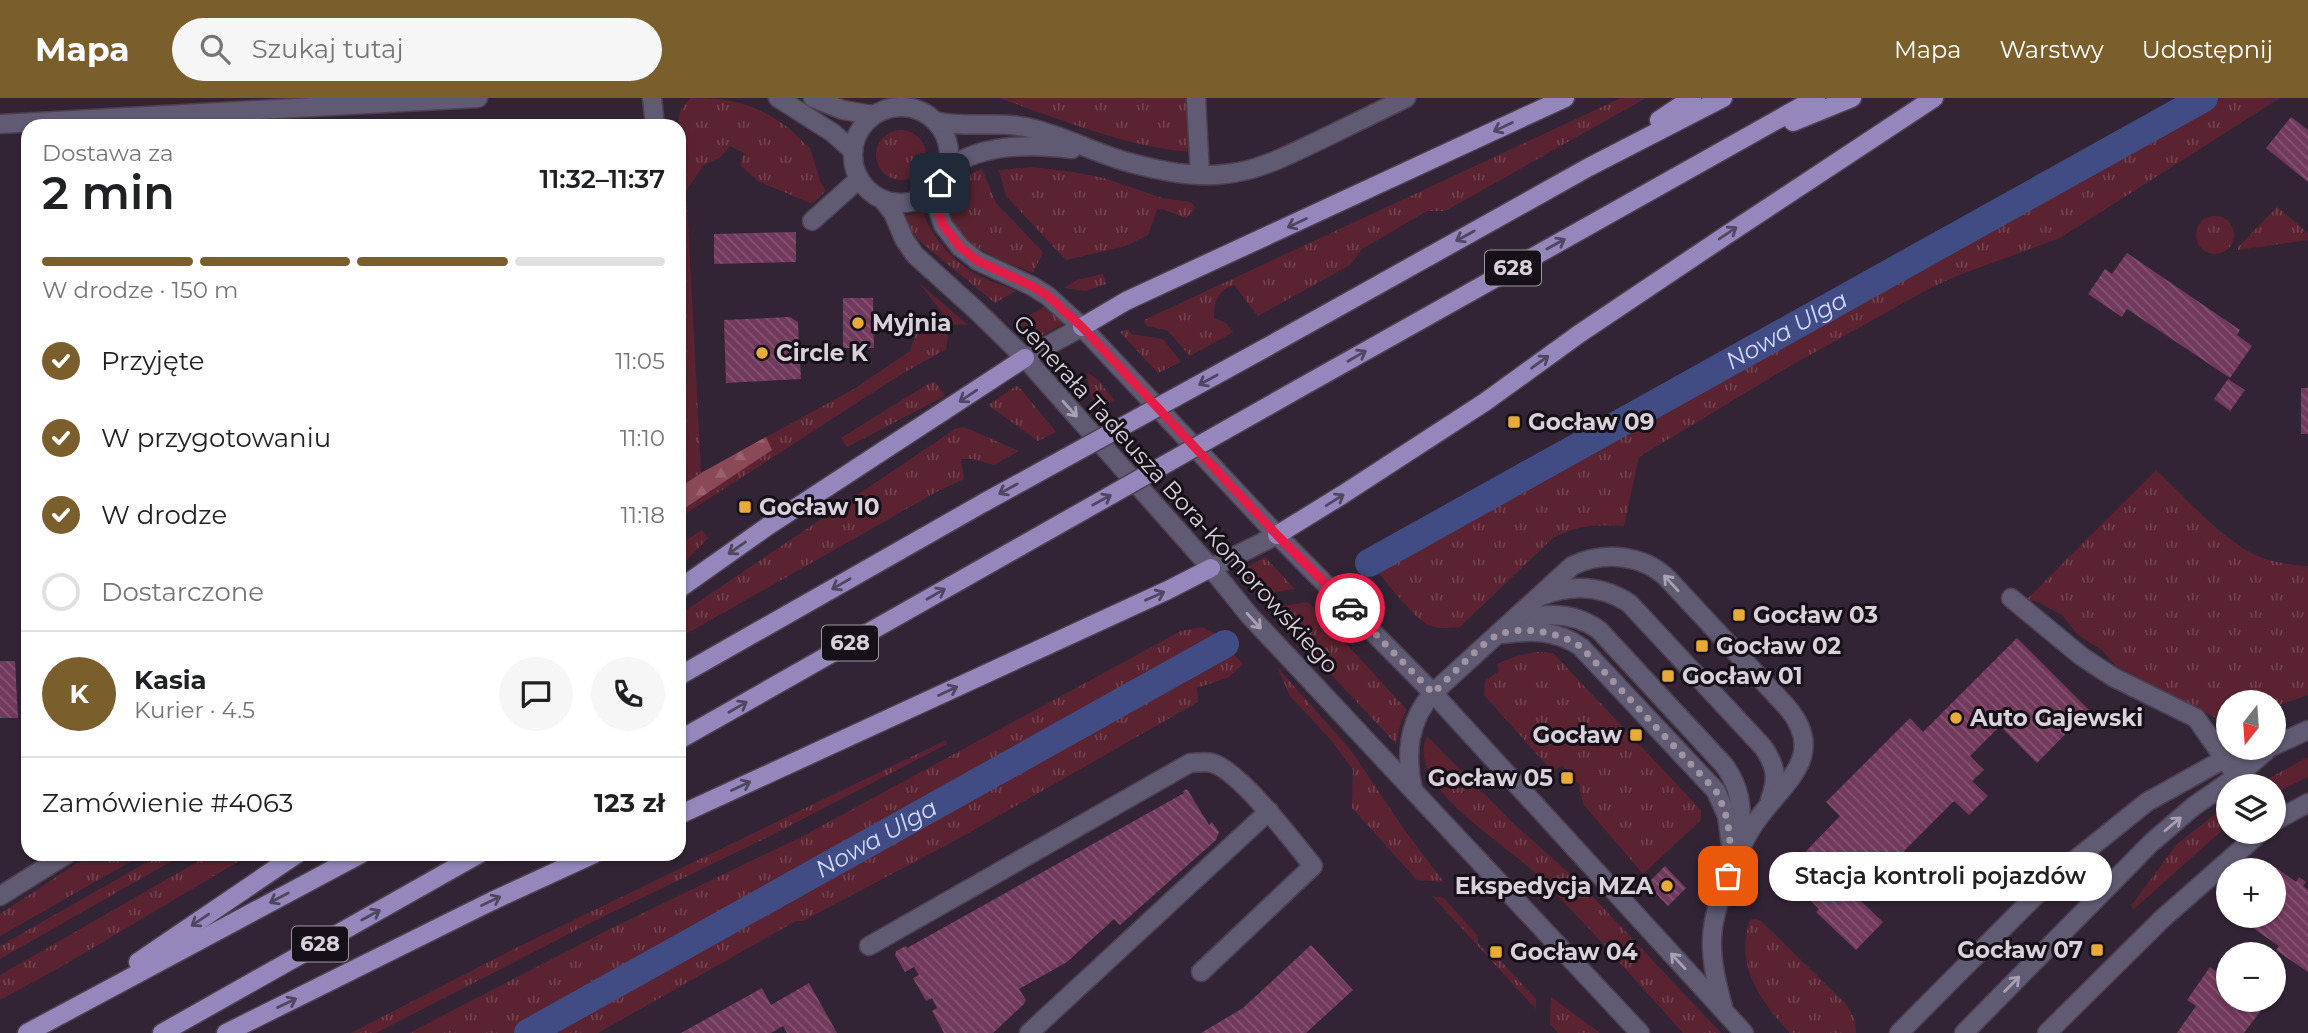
<!DOCTYPE html>
<html lang="pl">
<head>
<meta charset="utf-8">
<style>
  body { margin:0; font-family:Montserrat,sans-serif; background:#f6f6f6; color:#202124; height:100vh; display:flex; flex-direction:column; font-size:26px; white-space:nowrap }
  * { box-sizing:border-box; margin:0 }
  p { font-size:23px; color:#757577 }
  .icon { flex:none; width:38px; height:38px; fill:none; stroke:currentColor; stroke-width:2; stroke-linecap:round; stroke-linejoin:round }
  .map { position:relative; flex:1; overflow:hidden }
  .drawer { position:absolute; left:21px; top:21px; width:665px; height:742px; display:flex; flex-direction:column; background:#fff; border-radius:21px; box-shadow:0 2px 5px #0004 }
  .drawer>* { flex:none }
  .needle { width:46px; rotate:197deg }
  .controls { position:absolute; left:2216px; top:592px; display:grid; gap:14px }
  .controls a { display:grid; place-items:center; width:70px; height:70px; border-radius:50%; background:#fff; box-shadow:0 2px 5px #0004; font-size:35px }
  .pin { position:absolute; display:grid; place-items:center; width:60px; height:60px; color:#fff; margin:-30px; border-radius:14px; box-shadow:0 4px 10px #0006 }
  .courier { position:absolute; display:grid; place-items:center; width:70px; height:70px; margin:-35px; border:5px solid #e11d48; border-radius:50%; background:#fff; color:#222; box-shadow:0 2px 9px #0007 }
  .bubble { position:absolute; height:49px; border-radius:24px; background:#fff; box-shadow:0 2px 5px #0004; font-size:23px; font-weight:600; line-height:49px; text-align:center }
  .overview em { font-style:normal; font-weight:600 }
  .overview div { display:flex; flex-direction:column-reverse }
  .overview { display:flex; align-items:center; justify-content:space-between; height:119px; padding:0 21px }
  h1 { font-size:46px; font-weight:600; line-height:52px }
  .bar { display:grid; grid-template-columns:repeat(4,1fr); gap:10px 7px; align-content:center; height:84px; padding:0 21px }
  .bar i { height:9px; border-radius:5px; background:#e0e0e0 }
  .bar .active { background:#7a5f2d }
  .bar p { grid-column:span 4 }
  .line { display:flex; align-items:center; gap:18px; padding:0 21px; border-top:2px solid #e0e0e0 }
  .line div { flex:1 }
  .round { display:grid; place-items:center; flex:none; width:74px; height:74px; border-radius:37px; background:#f6f6f6 }
  ol { padding:0 21px; list-style:none }
  li { display:flex; align-items:center; gap:21px; height:77px }
  li p { margin-inline-start:auto }
  li .icon { padding:7px; border-radius:50%; background:#7a5f2d; color:#fff; stroke-width:4 }
  li:last-child { color:#757577 }
  li i { width:38px; height:38px; border:4px solid #e0e0e0; border-radius:50% }
  header { display:flex; align-items:center; gap:42px; box-sizing:border-box; height:98px; padding:0 35px; background:#7a5f2d; color:#fff }
  header strong { font-size:33px }
  nav { display:flex; gap:38px; margin-inline-start:auto; font-size:24px }
  .search { width:490px; height:63px; background:#f6f6f6; display:flex; align-items:center; gap:18px; box-sizing:border-box; padding:0 24px; border-radius:38px; color:#757577; font-size:26px }
  .map>svg:first-child { display:block }
  .grass { fill:url(#grass-tufts) }
  .forest { fill:url(#forest-firs) }
  .lines { fill:none; stroke-linecap:round; stroke-linejoin:round }
  .canal { stroke:#404c83; stroke-width:28 }
  .building { fill:url(#building-back-hatch) }
  .minor-casing { stroke:#4d4050; stroke-width:21 }
  .major-casing { stroke:#4d4050; stroke-width:21 }
  .minor { stroke:#605a73; stroke-width:18 }
  .major { stroke:#9587bc; stroke-width:18 }
  .major-bridge-casing { stroke:#4d4050; stroke-width:21; stroke-linecap:butt }
  .major-bridge { stroke:#9587bc; stroke-width:18 }
  .oneway { stroke:#4f4662 }
  .oneway2 { stroke:#a9a1b1 }
  .done { stroke:#9f94a1; stroke-width:7; stroke-dasharray:0 12.6 }
  .route { stroke:#e11d48; stroke-width:9 }
  .poi-dot { fill:#e9ab38; stroke:#161018; stroke-width:2.5 }
  .labels { text-anchor:middle; stroke-width:6; stroke-linejoin:round; paint-order:stroke }
  .shield { fill:#161018; stroke:#9e96a0; stroke-width:2 }
  .shield-label { font-size:21px; font-weight:bold; fill:#d9d0db }
  .poi-label { font-size:23px; font-weight:bold; fill:#d9d0db; stroke:#161018; text-anchor:start }
  .street-label { font-size:23px; fill:#d9d0db; stroke:#161018 }
  .water-label { font-size:24px; font-style:italic; fill:#cfd9fc; stroke:#161018 }
</style>
</head>
<body>
<header>
<strong>Mapa</strong>
<div class="search"><svg class="icon" aria-label="search" viewBox="0 0 24 24"><circle cx="10" cy="10" r="6"/><path d="M15 15l6 6"/></svg>Szukaj tutaj</div>
<nav><a>Mapa</a><a>Warstwy</a><a>Udostępnij</a></nav>
</header>
<div class="map">
<svg width="2308" height="935" viewBox="0 0 2308 935">
  <defs>
    <pattern id="grass-tufts" width="24" height="20" patternUnits="userSpaceOnUse" patternTransform="scale(1.75)"><rect width="24" height="20" fill="#5b2331"/><path d="M3 7l-1-3M5 7V3M7 7l1-3M15 17l-1-3M17 17v-4M19 17l1-3" fill="none" stroke="#72424e"/></pattern>
    <pattern id="forest-firs" width="22" height="20" patternUnits="userSpaceOnUse" patternTransform="scale(1.75)"><rect width="22" height="20" fill="#8b4856"/><path d="M5 1l3.5 6h-7zM16 11l3.5 6h-7z" fill="#9b616e"/></pattern>
    <pattern id="building-back-hatch" width="6" height="6" patternUnits="userSpaceOnUse" patternTransform="scale(1.75)"><rect width="6" height="6" fill="#71395c"/><path d="M-1 5l2 2M0 0l6 6M5-1l2 2" fill="none" stroke="#855573"/></pattern>
  </defs>
  <rect width="100%" height="100%" fill="#322435"/>
  <!-- grass -->
  <g class="grass">
    <path d="M691 0C729 0 754 5 786 28 795 34 800 43 810 50L820 83 826 93 812 106 758 83 740 67 744 55 730 48 721 59 704 67 686 93C682 76 675 34 679 19 680 11 685 5 691 0Z"/>
    <path d="M999 0H1186L1190 13 1192 54C1125 49 1062 22 999 0Z"/>
    <path d="M1621 0H1646L1445 113H1427L1362 151 1350 167 1258 218 1234 187C1218 192 1214 204 1214 220L1226 225 1233 234 1190 258 1167 232 1146 228 1144 222Z"/>
    <path d="M2219 0H2280L2060 140 1959 177 1930 190 1785 271 1639 359 1624 428C1597 426 1577 427 1553 440L1460 529C1450 530 1438 531 1428 527 1415 521 1385 483 1375 470Z"/>
    <circle cx="901" cy="57" r="25"/>
    <polygon points="1033,69 1073,74 1104,80 1162,100 1191,104 1195,109 1193,114 1186,120 1162,111 1157,112 1148,137 1126,148 1066,162 1006,98 999,72"/>
    <path d="M982 71 996 105 1043 154 1033 175C1003 163 940 142 951 100 955 84 967 76 982 71Z"/>
    <polygon points="679,104 687,104 701,375 679,390 679,342 682,335 687,281"/>
    <polygon points="2277,109 2308,135 2308,142 2238,152 2238,149"/>
    <path d="M923 114C931 139 952 162 975 176 988 183 1002 187 1016 193L995 205 922 145 912 134 906 118Z"/>
    <circle cx="2215" cy="137" r="19"/>
    <polygon points="1103,176 1106,186 1086,193 1064,190 1077,182"/>
    <polygon points="919,185 968,227 951,226"/>
    <polygon points="1044,209 1065,225 1037,240 1018,224"/>
    <polygon points="940,223 948,239 946,251 900,277 679,420 679,414 771,352 766,339 854,291 910,253 916,235"/>
    <polygon points="1128,231 1131,236 1163,241 1181,264 1158,275 1120,234"/>
    <polygon points="1087,274 1099,283 1114,302 1098,310 1090,297"/>
    <polygon points="931,284 935,284 945,298 847,349 841,340"/>
    <polygon points="1016,288 1019,289 1056,334 1038,343 988,307"/>
    <polygon points="964,329 1019,353 994,367 973,361 961,361 964,381 938,393 679,540 679,517 955,331"/>
    <path d="M2156 372C2185 399 2224 444 2260 459 2275 465 2292 467 2308 468V597L2273 609V604H2228V629L2222 631 2216 620 2116 568 2103 553 2078 537 2062 517 2038 504 2027 501Z"/>
    <polygon points="702,432 708,440 679,470 679,447"/>
    <polygon points="1265,459 1295,491 1257,497 1236,475"/>
    <polygon points="1308,504 1407,612 1401,623 1396,646 1269,510"/>
    <polygon points="1202,529 1214,535 1219,541 515,935 409,935 610,831 801,739 1181,533"/>
    <polygon points="1230,552 1243,566 1229,579 1197,590 1198,604 956,742 803,823 796,823 598,935 548,935"/>
    <polygon points="1536,554 1553,555 1701,712 1701,722 1643,776 1583,706 1579,686 1562,667 1553,674 1484,597 1485,583 1499,573 1497,566 1517,558"/>
    <polygon points="1277,569 1350,651 1406,734 1444,784 1417,782 1352,710 1353,672 1331,642 1290,598"/>
    <path d="M1427 638 1513 725 1580 785 1721 935H1683C1635 882 1588 827 1537 777 1506 747 1457 719 1434 683 1425 670 1420 652 1427 638Z"/>
    <polygon points="946,642 947,646 770,738 592,824 376,935 351,935 512,852"/>
    <polygon points="2308,659 2308,679 2273,696 2273,688 2255,688"/>
    <polygon points="2228,706 2228,727 2134,811 2131,808 2176,747"/>
    <polygon points="91,756 144,756 0,838 0,816"/>
    <polygon points="161,756 184,756 0,861 0,848"/>
    <polygon points="211,756 251,756 59,870 0,902 0,877"/>
    <polygon points="1432,798 1444,800 1478,838 1478,845 1494,862 1501,863 1536,901 1536,911"/>
    <path d="M1755 821 1761 823 1846 906 1855 922 1856 935H1790C1761 904 1734 867 1750 822Z"/>
    <polygon points="1551,899 1600,935 1558,935 1550,926"/>
  </g>
  <!-- forest -->
  <polygon class="forest" points="766,339 772,352 679,414 679,390 701,375"/>
  <g class="lines">
    <!-- canal -->
    <g class="canal">
      <path id="s1" d="M1369 465 2204 0"/>
      <path id="s2" d="M528 935 1225 546"/>
    </g>
  </g>
  <!-- building -->
  <g class="building">
    <polygon points="2291,19 2308,32 2308,84 2266,50"/>
    <polygon points="796,134 796,164 714,166 714,136"/>
    <polygon points="2127,155 2240,232 2237,237 2252,248 2230,280 2127,211 2122,219 2088,196 2105,171 2112,176"/>
    <polygon points="843,200 873,200 874,250 843,250"/>
    <polygon points="790,219 798,224 801,281 726,285 724,222"/>
    <polygon points="2228,281 2245,292 2230,313 2214,301"/>
    <rect x="2301" y="290" width="7" height="46"/>
    <polygon points="2017,540 2089,612 2037,665 2000,628 1970,658 1984,672 1972,683 1988,698 1969,717 1954,703 1904,753 1917,766 1903,780 1890,767 1879,778 1865,765 1844,787 1883,824 1856,852 1816,814 1819,811 1784,776 1840,718 1826,704 1910,620 1923,634"/>
    <polygon points="0,563 15,563 18,620 0,620"/>
    <polygon points="1187,691 1209,727 1212,724 1219,734 1216,742 1120,827 1114,821 1067,864 1019,891 1026,902 1024,906 993,935 944,935 932,913 937,910 932,900 926,903 913,880 919,877 914,869 905,874 895,857 896,853 906,848 907,850 1184,695 1183,693"/>
    <polygon points="1665,768 1686,790 1668,808 1647,786"/>
    <polygon points="2275,769 2296,784 2299,779 2306,784 2303,788 2308,792 2308,874 2276,852 2279,848 2240,821 2242,817 2273,817 2273,771"/>
    <polygon points="1311,847 1353,892 1306,935 1201,935 1243,910"/>
    <polygon points="2210,869 2228,882 2228,901 2248,901 2262,911 2244,935 2177,935 2196,908 2187,902"/>
    <polygon points="809,885 837,935 787,935 783,928 771,935 681,935 762,890 771,907"/>
  </g>
  <g class="lines">
    <defs>
      <g id="minor">
        <polyline points="652,0 655,28"/>
        <polyline points="778,0 833,35 852,52"/>
        <polyline points="813,0 843,12 873,17"/>
        <polyline points="1196,0 1200,77"/>
        <circle cx="901" cy="57" r="48"/>
        <path d="M935 23C966 31 999 22 1030 30 1065 38 1096 56 1131 65 1161 73 1194 80 1225 76 1259 73 1290 56 1320 42 1349 28 1377 14 1406 0"/>
        <polyline points="0,26 478,0"/>
        <path d="M946 73C978 45 1032 46 1072 51"/>
        <polyline points="940,85 939,115 943,127 960,149 978,163 1032,188 1048,198 1082,229 1277,437 1433,595 1744,935"/>
        <polyline points="882,101 893,115 904,141 915,157 977,213 1025,260 1211,470 1249,517 1640,935"/>
        <polyline points="812,123 859,81"/>
        <polyline points="1025,260 1082,229"/>
        <polyline points="1211,470 1277,437"/>
        <path d="M1541 498C1572 486 1601 487 1629 505L1763 649C1776 667 1778 681 1770 702"/>
        <polyline points="2011,500 2081,558 2113,579 2196,620 2231,670"/>
        <path d="M1511 526C1541 514 1572 513 1599 532L1724 667C1766 723 1716 780 1712 839 1711 863 1717 887 1723 909"/>
        <path d="M1503 536C1531 532 1557 532 1581 549L1716 693 1727 718 1731 747"/>
        <polyline points="2273,648 2308,632"/>
        <path d="M1413 692C1405 656 1408 623 1433 595L1572 468C1603 453 1643 456 1668 481L1787 609C1829 659 1782 685 1755 725 1744 741 1736 759 1728 778"/>
        <polyline points="2273,724 2308,705"/>
        <polyline points="0,798 67,756"/>
        <path d="M869 848 1190 665C1197 665 1206 663 1212 665 1239 672 1294 744 1313 768L1201 874"/>
        <polyline points="1029,935 1269,713"/>
        <polyline points="1899,935 2055,778 2147,704 2226,660 2271,649"/>
        <polyline points="1964,935 2151,745 2194,708 2236,679 2266,653"/>
        <polyline points="2047,935 2162,821 2262,733"/>
      </g>
      <g id="major">
        <polyline points="1659,22 1692,0"/>
        <polyline points="1793,24 1852,0"/>
        <polyline points="1082,229 1126,203 1565,0"/>
        <polyline points="1267,249 1589,69 1723,0"/>
        <polyline points="1298,291 1816,0"/>
        <polyline points="1277,437 1342,397 1485,304 1579,236 1728,136 1934,0"/>
        <polyline points="679,491 768,428 1025,260"/>
        <polyline points="679,578 985,404"/>
        <polyline points="679,642 1021,448"/>
        <polyline points="679,717 1168,492 1211,470"/>
        <polyline points="138,864 297,756"/>
        <polyline points="27,935 361,756"/>
        <polyline points="162,935 479,756"/>
        <polyline points="226,935 492,803 594,756"/>
      </g>
    </defs>
    <!-- minor casing -->
    <use href="#minor" class="minor-casing"/>
    <!-- major casing -->
    <use href="#major" class="major-casing"/>
    <!-- minor -->
    <use href="#minor" class="minor"/>
    <!-- major -->
    <use href="#major" class="major"/>
    <defs>
      <g id="major-bridge">
        <polyline points="985,404 1267,249"/>
        <polyline points="1021,448 1298,291"/>
      </g>
    </defs>
    <!-- major-bridge casing -->
    <use href="#major-bridge" class="major-bridge-casing"/>
    <!-- major-bridge -->
    <use href="#major-bridge" class="major-bridge"/>
  </g>
  <!-- one-way arrows -->
  <defs><path id="oneway-shaft" d="M-6 0H5M1.5-3L5.5 0L1.5 3" fill="none" stroke-width="1.6" stroke-linecap="round" stroke-linejoin="round" transform="scale(1.75)"/></defs>
  <g class="oneway">
    <use href="#oneway-shaft" transform="translate(1503 29) rotate(155)"/>
    <use href="#oneway-shaft" transform="translate(1297 125) rotate(155)"/>
    <use href="#oneway-shaft" transform="translate(1728 135) rotate(-34)"/>
    <use href="#oneway-shaft" transform="translate(1465 138) rotate(151)"/>
    <use href="#oneway-shaft" transform="translate(1556 146) rotate(-29)"/>
    <use href="#oneway-shaft" transform="translate(1357 258) rotate(-30)"/>
    <use href="#oneway-shaft" transform="translate(1540 264) rotate(-36)"/>
    <use href="#oneway-shaft" transform="translate(1208 282) rotate(151)"/>
    <use href="#oneway-shaft" transform="translate(968 298) rotate(146)"/>
    <use href="#oneway-shaft" transform="translate(1008 391) rotate(151)"/>
    <use href="#oneway-shaft" transform="translate(1102 402) rotate(-29)"/>
    <use href="#oneway-shaft" transform="translate(1335 402) rotate(-32)"/>
    <use href="#oneway-shaft" transform="translate(737 450) rotate(145)"/>
    <use href="#oneway-shaft" transform="translate(841 486) rotate(150)"/>
    <use href="#oneway-shaft" transform="translate(936 496) rotate(-30)"/>
    <use href="#oneway-shaft" transform="translate(1155 498) rotate(-24)"/>
    <use href="#oneway-shaft" transform="translate(948 593) rotate(-25)"/>
    <use href="#oneway-shaft" transform="translate(738 609) rotate(-30)"/>
    <use href="#oneway-shaft" transform="translate(741 688) rotate(-25)"/>
    <use href="#oneway-shaft" transform="translate(279 800) rotate(152)"/>
    <use href="#oneway-shaft" transform="translate(491 803) rotate(-26)"/>
    <use href="#oneway-shaft" transform="translate(371 817) rotate(-29)"/>
    <use href="#oneway-shaft" transform="translate(200 822) rotate(146)"/>
    <use href="#oneway-shaft" transform="translate(287 905) rotate(-26)"/>
  </g>
  <g class="oneway2">
    <use href="#oneway-shaft" transform="translate(1070 311) rotate(48)"/>
    <use href="#oneway-shaft" transform="translate(1671 485) rotate(-133)"/>
    <use href="#oneway-shaft" transform="translate(1254 523) rotate(48)"/>
    <use href="#oneway-shaft" transform="translate(2173 726) rotate(-40)"/>
    <use href="#oneway-shaft" transform="translate(1678 863) rotate(-133)"/>
    <use href="#oneway-shaft" transform="translate(2012 886) rotate(-45)"/>
  </g>
  <g class="lines">
    <!-- done -->
    <path class="done" d="M1350 510 1433 595C1446 583 1484 542 1498 537 1522 527 1560 534 1581 549L1716 693C1731 722 1732 747 1728 778"/>
    <!-- route -->
    <polyline class="route" points="940,85 939,115 943,127 960,149 978,163 1032,188 1048,198 1082,229 1277,437 1350,510"/>
  </g>
  <!-- markers -->
  <g class="poi-dot">
    <circle cx="858" cy="225" r="7"/>
    <circle cx="762" cy="255" r="7"/>
    <rect x="1507" y="317" width="14" height="14" rx="3.5"/>
    <rect x="738" y="402" width="14" height="14" rx="3.5"/>
    <rect x="1732" y="510" width="14" height="14" rx="3.5"/>
    <rect x="1695" y="541" width="14" height="14" rx="3.5"/>
    <rect x="1661" y="571" width="14" height="14" rx="3.5"/>
    <circle cx="1956" cy="620" r="7"/>
    <rect x="1629" y="630" width="14" height="14" rx="3.5"/>
    <rect x="1560" y="673" width="14" height="14" rx="3.5"/>
    <circle cx="1667" cy="788" r="7"/>
    <rect x="2090" y="845" width="14" height="14" rx="3.5"/>
    <rect x="1489" y="847" width="14" height="14" rx="3.5"/>
  </g>
  <g class="labels">
    <!-- shield labels -->
    <g class="shield">
      <rect x="1485" y="152.5" width="56" height="35" rx="5"/>
      <rect x="822" y="527.5" width="56" height="35" rx="5"/>
      <rect x="292" y="828.5" width="56" height="35" rx="5"/>
    </g>
    <g class="shield-label">
      <text x="1513" y="177">628</text>
      <text x="850" y="552">628</text>
      <text x="320" y="853">628</text>
    </g>
    <!-- poi labels -->
    <g class="poi-label">
      <text x="872" y="233">Myjnia</text>
      <text x="776" y="263">Circle K</text>
      <text x="1528" y="332">Gocław 09</text>
      <text x="759" y="417">Gocław 10</text>
      <text x="1753" y="525">Gocław 03</text>
      <text x="1716" y="556">Gocław 02</text>
      <text x="1682" y="586">Gocław 01</text>
      <text x="1970" y="628">Auto Gajewski</text>
      <text x="1622" y="645" text-anchor="end">Gocław</text>
      <text x="1553" y="688" text-anchor="end">Gocław 05</text>
      <text x="1653" y="796" text-anchor="end">Ekspedycja MZA</text>
      <text x="2083" y="860" text-anchor="end">Gocław 07</text>
      <text x="1510" y="862">Gocław 04</text>
    </g>
    <!-- street labels -->
    <g class="street-label">
      <text transform="translate(1176 396) rotate(48)" y="8">Generała Tadeusza Bora-Komorowskiego</text>
    </g>
    <!-- water labels -->
    <g class="water-label">
      <text dy="8" stroke="none"><textPath href="#s1" startOffset="478">Nowa Ulga</textPath></text>
      <text dy="8" stroke="none"><textPath href="#s2" startOffset="399">Nowa Ulga</textPath></text>
    </g>
  </g>
</svg>
<div class="controls">
<a><svg class="needle" viewBox="-14 -14 28 28"><path d="M0-13l5 13h-10z" fill="#e53935"/><path d="M0 13l5-13h-10z" fill="#757577"/></svg></a>
<a><svg class="icon" aria-label="layers" viewBox="0 0 24 24"><path d="M12 4l9 5-9 5-9-5zM3 14l9 5 9-5"/></svg></a>
<a>+</a>
<a>−</a>
</div>
<div class="pin" style="left:1728px;top:778px;background:#ea580c"><svg class="icon" aria-label="bag" viewBox="0 0 24 24"><path d="M5 8h14l-1 12H6zM9 8a3 3 0 0 1 6 0"/></svg></div>
<div class="pin" style="left:940px;top:85px;background:#1f2937"><svg class="icon" aria-label="home" viewBox="0 0 24 24"><path d="M3 11l9-7 9 7M6 9v11h12V9"/></svg></div>
<div class="courier" style="left:1350px;top:510px"><svg class="icon" aria-label="car" viewBox="0 0 24 24"><path d="M5 17H2v-5l4-1 3-4h7l3 4 3 1v5h-3M9 17h6M6 11h13"/><circle cx="7" cy="17" r="2"/><circle cx="17" cy="17" r="2"/></svg></div>
<div class="bubble" style="left:1769px;top:754px;width:343px">Stacja kontroli pojazdów</div>
<section class="drawer">
<div class="overview"><div><h1>2 min</h1><p>Dostawa za</p></div><em>11:32–11:37</em></div>
<div class="bar"><i class="active"></i><i class="active"></i><i class="active"></i><i></i><p>W drodze · 150 m</p></div>
<ol>
<li><svg class="icon" aria-label="check" viewBox="0 0 24 24"><path d="M5 12l5 5 9-10"/></svg>Przyjęte<p>11:05</p></li>
<li><svg class="icon" aria-label="check" viewBox="0 0 24 24"><path d="M5 12l5 5 9-10"/></svg>W przygotowaniu<p>11:10</p></li>
<li><svg class="icon" aria-label="check" viewBox="0 0 24 24"><path d="M5 12l5 5 9-10"/></svg>W drodze<p>11:18</p></li>
<li><i></i>Dostarczone</li>
</ol>
<div class="line" style="height:126px"><b class="round" style="background:#7a5f2d;color:#fff">K</b><div><b>Kasia</b><p>Kurier · 4.5</p></div><a class="round"><svg class="icon" aria-label="chat" viewBox="0 0 24 24"><path d="M4 5h16v11H9l-5 4z"/></svg></a><a class="round"><svg class="icon" aria-label="phone" viewBox="0 0 24 24"><path d="M5 4h4l2 5-3 2q2 4 5 5l2-3 5 2v4C11 20 4 13 5 4z"/></svg></a></div>
<div class="line" style="height:91px"><div>Zamówienie #4063</div><b>123 zł</b></div>
</section>
</div>
</body>
</html>
